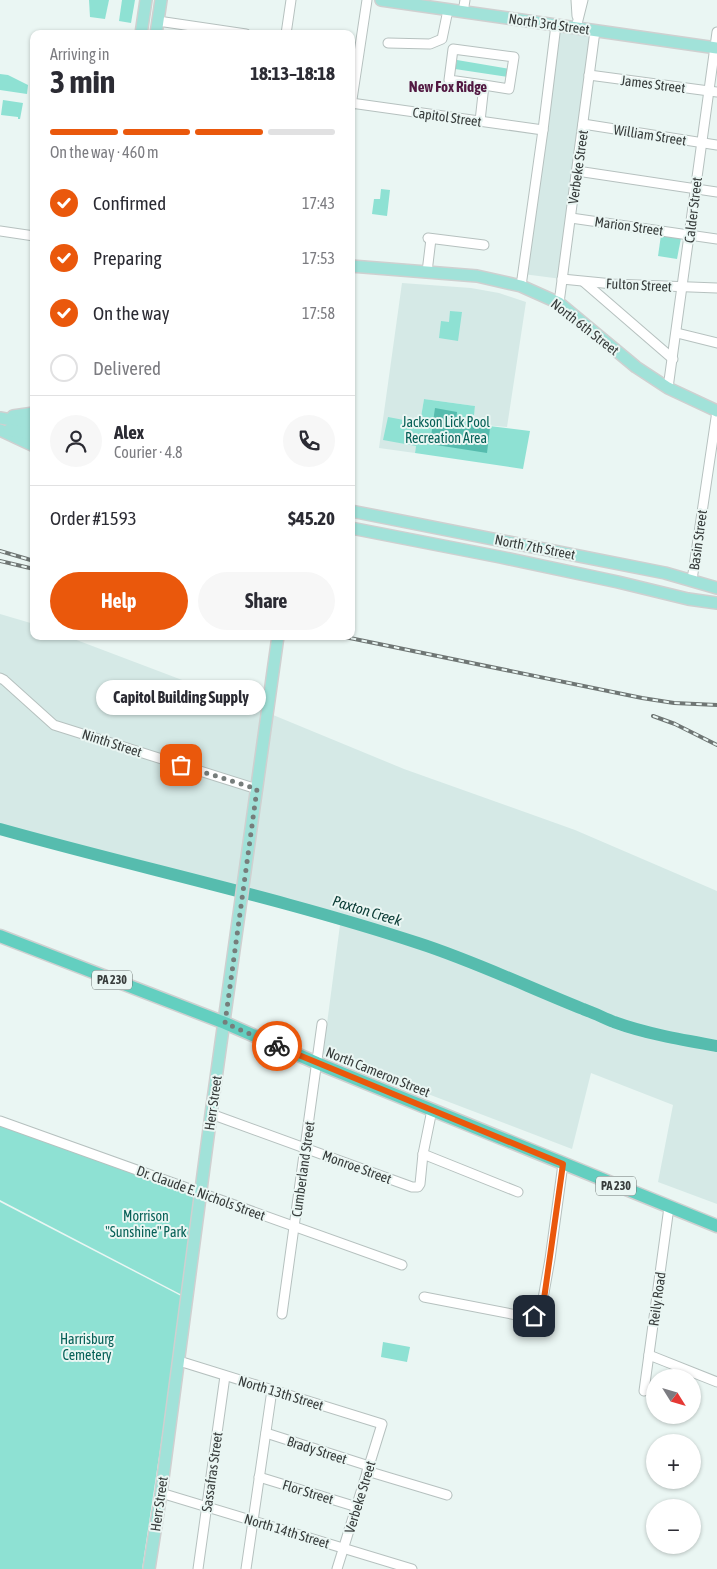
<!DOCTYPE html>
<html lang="en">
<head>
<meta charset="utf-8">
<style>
  body { margin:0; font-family:"Asap Condensed",sans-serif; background:#f7f7f7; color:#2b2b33; height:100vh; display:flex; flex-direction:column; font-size:19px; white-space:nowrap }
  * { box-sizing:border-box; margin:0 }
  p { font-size:16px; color:#7c7c81 }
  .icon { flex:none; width:28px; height:28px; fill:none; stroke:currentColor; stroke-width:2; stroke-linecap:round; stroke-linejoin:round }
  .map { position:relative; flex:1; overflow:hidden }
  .sheet { position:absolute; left:30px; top:30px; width:325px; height:610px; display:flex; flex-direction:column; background:#fff; border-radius:10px; box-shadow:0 1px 4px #0004 }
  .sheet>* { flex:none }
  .needle { width:32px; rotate:127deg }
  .controls { position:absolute; left:646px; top:1369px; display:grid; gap:10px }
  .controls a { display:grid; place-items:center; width:55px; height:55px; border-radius:50%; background:#fff; box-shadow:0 1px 4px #0004; font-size:25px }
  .pin { position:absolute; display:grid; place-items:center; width:42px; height:42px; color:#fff; margin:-21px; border-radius:10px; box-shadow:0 2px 8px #0006 }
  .courier { position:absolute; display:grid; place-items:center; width:50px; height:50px; margin:-25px; border:4px solid #ea580c; border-radius:50%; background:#fff; color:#222; box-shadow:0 1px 6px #0007 }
  .bubble { position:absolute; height:35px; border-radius:18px; background:#fff; box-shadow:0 1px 4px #0004; font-size:16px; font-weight:700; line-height:35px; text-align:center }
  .head em { font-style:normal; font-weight:700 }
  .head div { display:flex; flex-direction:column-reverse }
  .head { display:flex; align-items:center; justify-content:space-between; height:85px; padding:0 20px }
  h1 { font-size:32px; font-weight:700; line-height:38px }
  .bar { display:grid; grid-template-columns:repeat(4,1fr); gap:8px 5px; align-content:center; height:60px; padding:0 20px }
  .bar i { height:6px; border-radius:4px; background:#e1e1e2 }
  .bar .on { background:#ea580c }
  .bar p { grid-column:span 4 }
  .line { display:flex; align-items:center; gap:12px; padding:0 20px; border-top:1px solid #e1e1e2 }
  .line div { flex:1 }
  .round { display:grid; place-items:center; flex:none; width:52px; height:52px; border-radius:26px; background:#f7f7f7 }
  ol { padding:0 20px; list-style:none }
  li { display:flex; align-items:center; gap:15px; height:55px }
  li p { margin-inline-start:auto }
  li .icon { padding:5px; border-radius:50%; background:#ea580c; color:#fff; stroke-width:4 }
  li:last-child { color:#7c7c81 }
  li i { width:28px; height:28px; border:2px solid #e1e1e2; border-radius:50% }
  .cta { display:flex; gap:10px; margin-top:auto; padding:10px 20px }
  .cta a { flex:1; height:58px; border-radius:30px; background:#ea580c; color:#fff; font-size:20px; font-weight:700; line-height:58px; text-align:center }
  .cta a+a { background:#f7f7f7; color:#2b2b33 }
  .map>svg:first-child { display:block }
  .built { fill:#d5e9e6 }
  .green { fill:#8ee1d3 }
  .water { fill:#56bcae }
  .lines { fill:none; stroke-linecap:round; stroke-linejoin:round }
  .river { stroke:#56bcae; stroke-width:12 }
  .minor-casing { stroke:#b6c1bf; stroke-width:11 }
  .major-casing { stroke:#cfd0d0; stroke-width:14 }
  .highway-casing { stroke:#cfd0d0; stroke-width:15 }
  .minor { stroke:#fff; stroke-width:9 }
  .major { stroke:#a1e2d9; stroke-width:11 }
  .highway { stroke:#63cfc0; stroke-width:12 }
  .rail-casing { stroke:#6f7674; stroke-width:4 }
  .rail { stroke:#eaf6f3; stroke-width:2; stroke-dasharray:5.5; stroke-linecap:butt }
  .done { stroke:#767d7b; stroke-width:5; stroke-dasharray:0 9 }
  .route { stroke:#ea580c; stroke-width:6 }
  .labels { text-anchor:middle; stroke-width:4; stroke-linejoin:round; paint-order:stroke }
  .shield { fill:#eaf6f3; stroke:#6d7472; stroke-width:1 }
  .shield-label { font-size:12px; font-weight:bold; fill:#373c3b }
  .street-label { font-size:14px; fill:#373c3b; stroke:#eaf6f3 }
  .park-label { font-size:14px; fill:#066057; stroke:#eaf6f3 }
  .neighbourhood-label { font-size:15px; font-weight:bold; fill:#521942; stroke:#eaf6f3 }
  .water-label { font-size:15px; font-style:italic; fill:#093a34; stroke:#eaf6f3 }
</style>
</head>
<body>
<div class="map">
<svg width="717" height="1569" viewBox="0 0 717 1569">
  <rect width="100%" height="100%" fill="#eaf6f3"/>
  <!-- built -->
  <g class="built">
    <polygon points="556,25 595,31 562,279 523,274"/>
    <polygon points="402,283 471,288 499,293 526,302 507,427 472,424 475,406 424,399 415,453 379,448"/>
    <polygon points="0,614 34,624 34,636 66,636 261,710 404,769 575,830 717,891 717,1204 658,1182 673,1105 591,1073 572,1149 323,1054 340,925 0,826"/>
  </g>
  <!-- green -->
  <g class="green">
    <polygon points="89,0 109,0 105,19 90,17"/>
    <polygon points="122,0 135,0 131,23 119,21"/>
    <polygon points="457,60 510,69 508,77 455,69"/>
    <polygon points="0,74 8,75 28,85 27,94 0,90"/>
    <polygon points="3,100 23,103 20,119 18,119 18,117 1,115"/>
    <polygon points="381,189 390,190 387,216 372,214 374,199 380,199"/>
    <polygon points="661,235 681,238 677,259 658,256"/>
    <polygon points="450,311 462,312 458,341 439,338 441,321 449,322"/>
    <polygon points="424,399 475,406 473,424 530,431 523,469 415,453 416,446 383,440 388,417 420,423"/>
    <polygon points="0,1123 195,1194 184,1296 0,1200"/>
    <polygon points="0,1202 183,1297 142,1569 0,1569"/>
    <polygon points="383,1342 410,1347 407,1362 381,1357"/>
  </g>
  <!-- water -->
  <polygon class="water" points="435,408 457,412 456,423 490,428 487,453 430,444"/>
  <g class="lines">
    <!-- river -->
    <path class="river" d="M0 829C139 868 281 898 418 943 474 961 528 987 583 1009 594 1013 604 1018 614 1022 647 1034 683 1040 717 1046"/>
    <defs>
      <g id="minor">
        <polyline points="576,0 577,16"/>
        <polyline points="463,12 465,0"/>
        <polyline points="158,21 246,34"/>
        <polyline points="576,28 583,0"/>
        <polyline points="286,34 291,0"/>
        <polyline points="388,43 430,44 442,39 448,10"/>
        <polyline points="589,75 717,92"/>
        <polyline points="351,103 543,130"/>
        <polyline points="351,106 367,0"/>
        <polyline points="480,121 484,85 509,89 514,57 453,49 449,80 484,85"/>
        <polyline points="583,124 717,145"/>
        <polyline points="577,171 717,192"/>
        <polyline points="571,218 717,239"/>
        <polyline points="0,231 34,236"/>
        <polyline points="428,238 484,245"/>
        <polyline points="427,272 431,239"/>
        <polyline points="562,279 613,284 717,288"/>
        <polyline points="584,282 673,359"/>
        <polyline points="521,286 543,130 556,25"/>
        <polyline points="559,303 595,31"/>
        <polyline points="677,333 717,343"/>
        <polyline points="668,388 717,32"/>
        <polyline points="692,580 717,411"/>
        <polyline points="0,678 4,680 54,725 257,789"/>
        <polyline points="211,1114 412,1187 418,1187 420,1184 423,1154 432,1110"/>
        <polyline points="0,1121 402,1265"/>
        <polyline points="423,1154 518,1192"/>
        <polyline points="424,1297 527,1317 534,1316 541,1310 550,1259 563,1164"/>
        <polyline points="282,1314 322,1024"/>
        <polyline points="649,1355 717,1382"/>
        <polyline points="179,1361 382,1424 337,1569"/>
        <polyline points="644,1391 669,1207"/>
        <polyline points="266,1433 369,1466"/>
        <polyline points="367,1471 447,1495"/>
        <polyline points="259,1477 357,1507"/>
        <polyline points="161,1493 412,1569"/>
        <polyline points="198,1569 225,1376"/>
        <polyline points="246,1569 272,1390"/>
      </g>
      <g id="major">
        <polyline points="381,0 717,48"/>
        <polyline points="141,34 146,0"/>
        <polyline points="156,34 161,0"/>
        <polyline points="351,266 477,276 521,286 559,303 636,367 668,388 717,411"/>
        <polyline points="13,416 34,413"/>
        <polyline points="0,418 34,424"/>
        <polyline points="0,430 34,446"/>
        <polyline points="9,430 34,434"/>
        <polyline points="351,511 665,573 717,588"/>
        <polyline points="351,528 500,557 618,582 688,599 717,603"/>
        <polyline points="149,1569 161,1493 211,1114 278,636"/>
      </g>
      <polyline id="highway" points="0,936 225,1023 317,1063 717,1226"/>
    </defs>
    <!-- minor casing -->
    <use href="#minor" class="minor-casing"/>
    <!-- major casing -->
    <use href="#major" class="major-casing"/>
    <!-- highway casing -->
    <use href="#highway" class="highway-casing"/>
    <!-- minor -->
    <use href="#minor" class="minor"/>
    <!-- major -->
    <use href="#major" class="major"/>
    <!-- highway -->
    <use href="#highway" class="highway"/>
    <defs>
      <g id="rail">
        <polyline points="0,551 34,561"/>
        <polyline points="0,561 34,569"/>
        <polyline points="340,636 642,698 674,703 717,705"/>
        <polyline points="653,716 675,724 717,745"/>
      </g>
    </defs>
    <!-- rail casing -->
    <use href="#rail" class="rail-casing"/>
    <!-- rail -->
    <use href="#rail" class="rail"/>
  </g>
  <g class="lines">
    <!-- done -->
    <polyline class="done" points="181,765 257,789 225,1023 277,1046"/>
    <!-- route -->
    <polyline class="route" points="277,1046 563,1164 544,1299 541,1310 534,1316"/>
  </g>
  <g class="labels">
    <!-- shield labels -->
    <g class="shield">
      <rect x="92" y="970.5" width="40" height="19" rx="4"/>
      <rect x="596" y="1176.5" width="40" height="19" rx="4"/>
    </g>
    <g class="shield-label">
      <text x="112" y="984">PA 230</text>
      <text x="616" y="1190">PA 230</text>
    </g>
    <!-- street labels -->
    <g class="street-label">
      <text transform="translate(549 24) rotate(8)" y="5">North 3rd Street</text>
      <text transform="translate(653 84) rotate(7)" y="5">James Street</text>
      <text transform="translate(447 117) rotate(8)" y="5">Capitol Street</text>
      <text transform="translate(650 135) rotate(9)" y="5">William Street</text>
      <text transform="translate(578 167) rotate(-82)" y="5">Verbeke Street</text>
      <text transform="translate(693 210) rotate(-83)" y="5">Calder Street</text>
      <text transform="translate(629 226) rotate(8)" y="5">Marion Street</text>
      <text transform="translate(639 285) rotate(3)" y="5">Fulton Street</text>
      <text transform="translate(585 327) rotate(38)" y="5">North 6th Street</text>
      <text transform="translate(698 540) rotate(-82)" y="5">Basin Street</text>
      <text transform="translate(535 547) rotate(11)" y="5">North 7th Street</text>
      <text transform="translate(112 743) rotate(18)" y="5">Ninth Street</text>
      <text transform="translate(378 1072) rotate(22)" y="5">North Cameron Street</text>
      <text transform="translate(213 1103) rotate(-82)" y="5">Herr Street</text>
      <text transform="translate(357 1167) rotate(20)" y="5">Monroe Street</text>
      <text transform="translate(303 1169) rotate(-82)" y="5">Cumberland Street</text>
      <text transform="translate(201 1193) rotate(20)" y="5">Dr. Claude E. Nichols Street</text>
      <text transform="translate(657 1299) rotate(-82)" y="5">Reily Road</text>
      <text transform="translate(281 1393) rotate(17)" y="5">North 13th Street</text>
      <text transform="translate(317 1450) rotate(18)" y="5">Brady Street</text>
      <text transform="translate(212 1472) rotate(-82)" y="5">Sassafras Street</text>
      <text transform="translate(308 1492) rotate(17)" y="5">Flor Street</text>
      <text transform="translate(360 1497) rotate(-73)" y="5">Verbeke Street</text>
      <text transform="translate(159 1504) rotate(-82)" y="5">Herr Street</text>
      <text transform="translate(287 1531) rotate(17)" y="5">North 14th Street</text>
    </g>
    <!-- park labels -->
    <g class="park-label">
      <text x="446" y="427">Jackson Lick Pool<tspan x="446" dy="16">Recreation Area</tspan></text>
      <text x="146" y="1221">Morrison<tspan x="146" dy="16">"Sunshine" Park</tspan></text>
      <text x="87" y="1344">Harrisburg<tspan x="87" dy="16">Cemetery</tspan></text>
    </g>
    <!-- neighbourhood labels -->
    <g class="neighbourhood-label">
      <text x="448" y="92">New Fox Ridge</text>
    </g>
    <!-- water labels -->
    <g class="water-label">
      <text transform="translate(367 911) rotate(17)" y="5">Paxton Creek</text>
    </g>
  </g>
</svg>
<div class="controls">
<a><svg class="needle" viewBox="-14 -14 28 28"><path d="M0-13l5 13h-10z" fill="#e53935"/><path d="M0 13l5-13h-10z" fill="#7c7c81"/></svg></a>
<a>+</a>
<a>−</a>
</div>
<div class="pin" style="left:181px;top:765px;background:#ea580c"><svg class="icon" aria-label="bag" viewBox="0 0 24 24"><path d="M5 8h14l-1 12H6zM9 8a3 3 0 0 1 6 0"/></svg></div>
<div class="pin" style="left:534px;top:1316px;background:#1f2937"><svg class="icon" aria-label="home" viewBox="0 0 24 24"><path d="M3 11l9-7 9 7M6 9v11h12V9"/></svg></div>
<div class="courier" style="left:277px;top:1046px"><svg class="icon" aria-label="bike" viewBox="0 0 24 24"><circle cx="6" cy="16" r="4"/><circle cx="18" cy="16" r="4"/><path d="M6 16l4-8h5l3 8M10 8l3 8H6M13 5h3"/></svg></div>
<div class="bubble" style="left:96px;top:680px;width:170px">Capitol Building Supply</div>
<section class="sheet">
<div class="head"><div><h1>3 min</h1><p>Arriving in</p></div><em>18:13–18:18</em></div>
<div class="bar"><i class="on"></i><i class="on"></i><i class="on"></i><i></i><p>On the way · 460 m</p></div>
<ol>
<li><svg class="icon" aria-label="check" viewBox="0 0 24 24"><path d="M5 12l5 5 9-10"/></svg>Confirmed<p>17:43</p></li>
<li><svg class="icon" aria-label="check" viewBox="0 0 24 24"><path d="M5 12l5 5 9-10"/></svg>Preparing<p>17:53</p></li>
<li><svg class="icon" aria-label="check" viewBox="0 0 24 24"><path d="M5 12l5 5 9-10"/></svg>On the way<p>17:58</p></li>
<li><i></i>Delivered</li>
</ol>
<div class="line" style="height:90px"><a class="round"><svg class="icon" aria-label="person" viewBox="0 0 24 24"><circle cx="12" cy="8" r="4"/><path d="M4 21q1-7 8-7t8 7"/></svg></a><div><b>Alex</b><p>Courier · 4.8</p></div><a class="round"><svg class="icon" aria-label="phone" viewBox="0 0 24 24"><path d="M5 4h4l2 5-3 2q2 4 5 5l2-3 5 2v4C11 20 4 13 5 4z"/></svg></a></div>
<div class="line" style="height:65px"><div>Order #1593</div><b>$45.20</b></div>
<div class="cta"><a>Help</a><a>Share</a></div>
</section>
</div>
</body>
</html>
